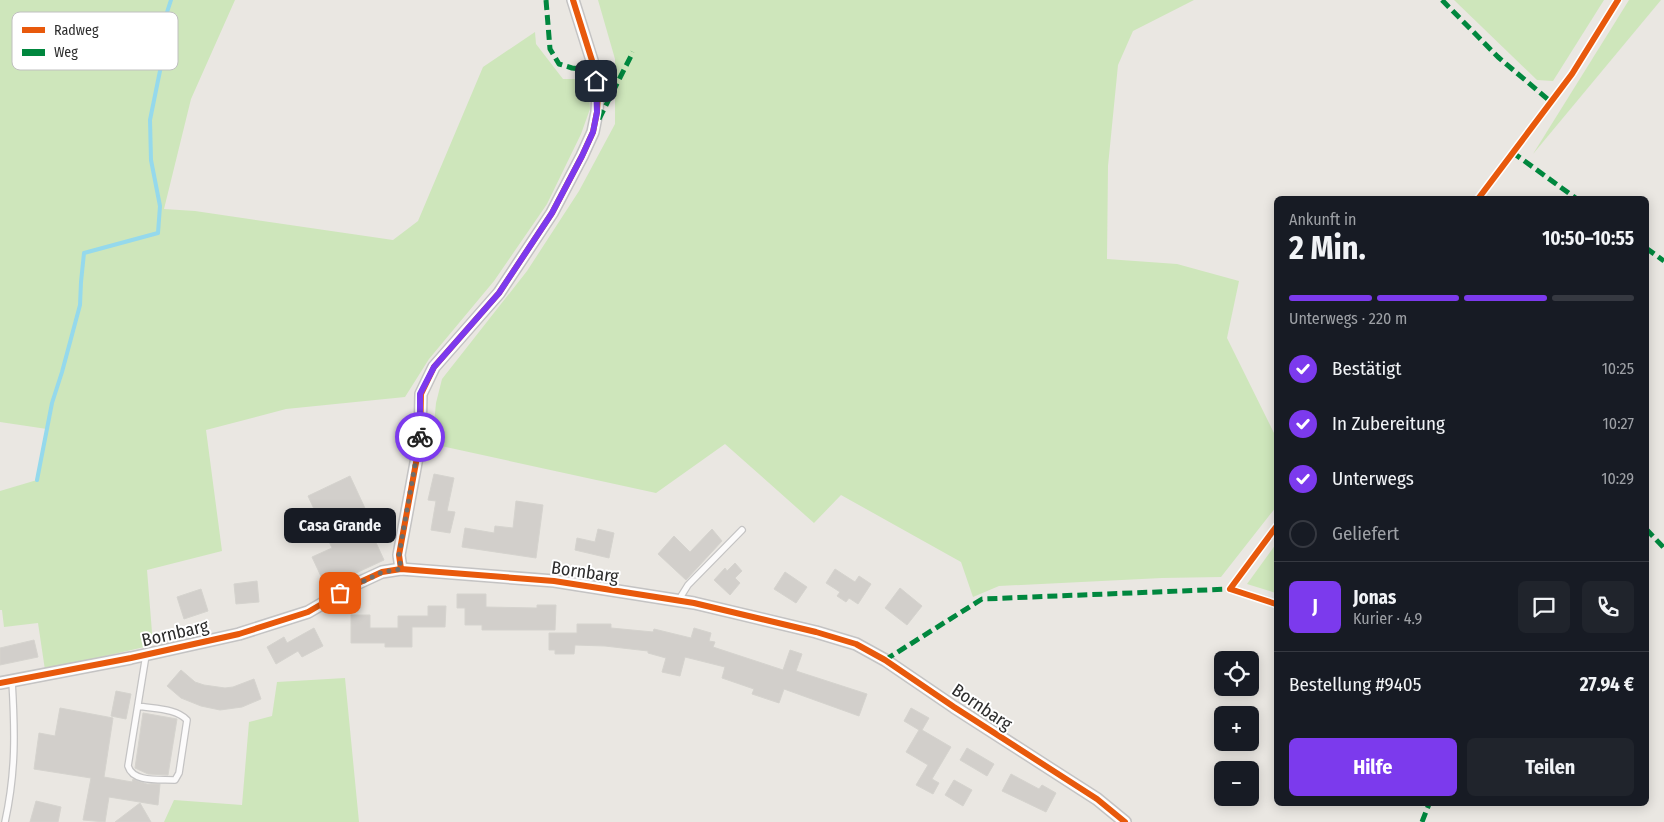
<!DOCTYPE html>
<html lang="de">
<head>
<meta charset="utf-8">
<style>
  body { margin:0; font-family:"Fira Sans Condensed",sans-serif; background:#20242c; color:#f1f3f6; height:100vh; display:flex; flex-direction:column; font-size:19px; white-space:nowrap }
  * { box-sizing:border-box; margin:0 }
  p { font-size:16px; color:#9ea1a6 }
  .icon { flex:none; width:28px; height:28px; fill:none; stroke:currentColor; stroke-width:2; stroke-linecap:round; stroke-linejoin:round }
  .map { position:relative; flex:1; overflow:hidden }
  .drawer { position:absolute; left:1274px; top:196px; width:375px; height:610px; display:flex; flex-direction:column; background:#171b24; border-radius:8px; box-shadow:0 2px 12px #0003 }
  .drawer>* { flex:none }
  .controls { position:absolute; left:1214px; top:651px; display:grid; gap:10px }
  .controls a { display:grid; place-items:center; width:45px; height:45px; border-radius:8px; background:#171b24; box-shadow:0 2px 12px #0003; font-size:25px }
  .pin { position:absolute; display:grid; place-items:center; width:42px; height:42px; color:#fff; margin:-21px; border-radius:10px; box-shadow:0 2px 8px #0006 }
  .courier { position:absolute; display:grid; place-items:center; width:50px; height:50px; margin:-25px; border:4px solid #7c3aed; border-radius:50%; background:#fff; color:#222; box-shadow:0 1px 6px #0007 }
  .bubble { position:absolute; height:35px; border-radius:8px; background:#171b24; box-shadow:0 2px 12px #0003; font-size:16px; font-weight:700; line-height:35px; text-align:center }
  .summary em { font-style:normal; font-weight:700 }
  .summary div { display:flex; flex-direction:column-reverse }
  .summary { display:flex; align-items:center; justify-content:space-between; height:85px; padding:0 15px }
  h1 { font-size:32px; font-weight:700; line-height:38px }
  .bar { display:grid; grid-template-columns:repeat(4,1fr); gap:8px 5px; align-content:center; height:60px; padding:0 15px }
  .bar i { height:6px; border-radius:4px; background:#363941 }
  .bar .active { background:#7c3aed }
  .bar p { grid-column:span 4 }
  .line { display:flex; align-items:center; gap:12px; padding:0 15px; border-top:1px solid #363941 }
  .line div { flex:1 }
  .round { display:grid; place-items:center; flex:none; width:52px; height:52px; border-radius:8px; background:#20242c }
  ol { padding:0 15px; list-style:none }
  li { display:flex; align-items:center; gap:15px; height:55px }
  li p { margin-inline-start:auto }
  li .icon { padding:5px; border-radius:50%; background:#7c3aed; color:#fff; stroke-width:4 }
  li:last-child { color:#9ea1a6 }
  li i { width:28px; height:28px; border:2px solid #363941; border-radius:50% }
  .primary-button { display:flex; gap:10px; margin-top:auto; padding:10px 15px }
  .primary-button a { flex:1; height:58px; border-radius:8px; background:#7c3aed; color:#fff; font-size:20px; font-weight:700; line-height:58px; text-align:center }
  .primary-button a+a { background:#20242c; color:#f1f3f6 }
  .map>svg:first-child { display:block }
  .green { fill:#cee6bb }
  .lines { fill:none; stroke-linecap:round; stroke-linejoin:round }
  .stream { stroke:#95d9ec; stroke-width:4 }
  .building { fill:#d2cfcb; stroke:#d5d3ce }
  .lane-casing { stroke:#c4c3c3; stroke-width:8 }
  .street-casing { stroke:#c4c3c3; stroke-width:14 }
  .lane { stroke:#fcfbfb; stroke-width:5.5 }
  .street { stroke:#fcfbfb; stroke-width:11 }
  .quiet { stroke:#00873e; stroke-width:5; stroke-dasharray:10 5; stroke-linecap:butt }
  .cycleway-casing { stroke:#fff; stroke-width:9 }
  .cycleway { stroke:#e8590c; stroke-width:6 }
  .done { stroke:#6f6e6c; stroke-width:5; stroke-dasharray:0 9 }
  .route { stroke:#7c3aed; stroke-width:6 }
  .labels { text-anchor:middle; stroke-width:4; stroke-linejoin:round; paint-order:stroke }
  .street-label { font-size:18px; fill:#2d2d2d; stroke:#fff }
  .key { fill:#fff; stroke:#c0c0c0; stroke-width:1 }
  .key-label { font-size:14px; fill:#2d2d2d }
</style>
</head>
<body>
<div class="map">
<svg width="1664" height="822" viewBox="0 0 1664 822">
  <rect width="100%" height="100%" fill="#eae7e2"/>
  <!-- green -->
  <g class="green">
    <polygon points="0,0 235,0 191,99 164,209 195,211 393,240 418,221 483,67 535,32 536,44 563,79 588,79 590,109 581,134 547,204 494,281 429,359 405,397 286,409 206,430 222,551 147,570 153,645 45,670 38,623 4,627 2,610 0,610 0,491 37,480 47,429 0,422"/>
    <polygon points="598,0 1194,0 1133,31 1118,65 1108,166 1107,259 1177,264 1239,281 1227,338 1276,437 1276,507 1221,577 1162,578 999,586 973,597 961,562 841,495 814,523 725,444 656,493 432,444 436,403 442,379 527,271 579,191 615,124 615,59"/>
    <polygon points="1454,0 1604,0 1553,81 1537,80"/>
    <polygon points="1629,0 1661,0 1533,154"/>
    <polygon points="1276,544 1276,593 1247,584"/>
    <polygon points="345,678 359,822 164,822 174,800 242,805 249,722 272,716 277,682"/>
  </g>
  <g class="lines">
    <!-- stream -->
    <polyline class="stream" points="37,480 52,403 62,372 80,305 81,282 84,253 158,233 160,206 151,160 150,120 162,61 159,37 171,0"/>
  </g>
  <!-- building -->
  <g class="building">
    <polygon points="434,474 454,478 447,511 455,512 450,533 431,530 436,501 428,500"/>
    <polygon points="350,476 370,519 366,521 384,560 326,587 312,557 332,548 308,496"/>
    <polygon points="516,501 543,505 536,558 462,547 465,528 494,533 495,526 513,528"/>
    <polygon points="598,529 614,533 609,558 575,550 577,538 595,542"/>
    <polygon points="712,529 722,541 686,580 658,554 674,536 690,552"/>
    <polygon points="735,563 742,571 735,578 740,583 730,595 714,580 725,568 727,571"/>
    <polygon points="835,569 855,582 859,576 871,584 858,604 849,598 846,602 837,596 840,592 826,583"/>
    <polygon points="785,572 807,587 796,603 774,589"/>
    <polygon points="257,581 259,602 236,604 234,584"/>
    <polygon points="900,588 922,606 907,625 885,608"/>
    <polygon points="201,589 208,611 184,619 177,597"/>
    <polygon points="457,594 486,594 486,607 537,608 537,605 556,605 555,630 482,630 482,625 465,625 465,608 457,608"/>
    <polygon points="428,606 446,606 445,627 412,627 412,647 385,647 385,643 351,643 351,615 370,615 370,628 398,628 398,616 428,616"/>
    <polygon points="577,624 611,624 611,628 653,632 654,629 691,638 694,628 711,633 709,641 715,642 713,647 783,670 790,650 802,654 796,671 867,694 859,716 784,689 779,703 752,694 754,689 722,678 725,667 685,657 680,676 662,672 666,658 648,653 648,651 605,646 575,645 574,654 555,654 555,650 549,650 549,633 577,633"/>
    <polygon points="314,628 323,646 302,657 298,651 276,664 267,647 284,637 287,643"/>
    <polygon points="34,640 38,657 0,665 0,648"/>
    <polygon points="181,670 195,682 204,685 225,688 233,687 254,679 261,699 242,707 220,710 201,706 181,698 167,686"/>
    <polygon points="116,691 131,694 126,719 111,716"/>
    <polygon points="60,708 113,718 104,777 132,782 133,779 147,784 160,784 158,805 109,797 105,822 83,820 91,778 34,769 39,733 55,736"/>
    <polygon points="911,708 929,718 922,730 951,747 932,779 939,783 933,794 916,785 928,765 906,752 919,730 904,721"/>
    <polygon points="143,713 177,719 168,775 148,774 135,768"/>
    <polygon points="967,748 994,764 987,776 960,760"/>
    <polygon points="1011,774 1039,789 1042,785 1056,793 1046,812 1002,791"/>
    <polygon points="954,780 972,790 963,806 945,795"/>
    <polygon points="36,801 61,807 58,822 30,822"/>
    <polygon points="140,803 151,822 115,822"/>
  </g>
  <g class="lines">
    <defs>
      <g id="lane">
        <polyline points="678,601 688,585 742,530"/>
        <path d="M138 706C153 709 176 708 187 720L179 773 175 780C160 779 133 783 128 766L146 655"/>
        <path d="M5 822C16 772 15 731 12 681"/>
      </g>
      <g id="street">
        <polyline points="401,569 399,555 420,441 421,394 434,367 499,293 552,213 582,156 593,132 597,112 598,92 595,70 573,0"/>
        <polyline points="0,683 131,658 239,634 308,612 356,584 382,572 401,569 554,581 694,603 816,632 856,644 885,660 954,707 1097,799 1125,822"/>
      </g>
    </defs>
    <!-- lane casing -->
    <use href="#lane" class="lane-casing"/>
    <!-- street casing -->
    <use href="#street" class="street-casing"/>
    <!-- lane -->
    <use href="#lane" class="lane"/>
    <!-- street -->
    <use href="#street" class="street"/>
    <!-- quiet -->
    <g class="quiet">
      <polyline points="546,0 550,49 559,64 572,68 595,70"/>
      <polyline points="1442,0 1498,57 1551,102"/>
      <polyline points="599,119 633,52"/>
      <polyline points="1512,152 1577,199"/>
      <polyline points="1646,248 1664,261"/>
      <polyline points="1646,529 1664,548"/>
      <polyline points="885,660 982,599 1230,589 1233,590"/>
      <polyline points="1422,822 1429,804"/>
    </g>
    <defs>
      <g id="cycleway">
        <polyline points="1478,199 1572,74 1618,0"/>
        <polyline points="1276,527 1230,589 1276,604"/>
        <polyline points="401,569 399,555 420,441 421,394 434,367 499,293 552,213 582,156 593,132 597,112 598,92 595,70 573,0"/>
        <polyline points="0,683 131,658 239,634 308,612 356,584 382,572 401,569 554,581 694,603 816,632 856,644 885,660 954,707 1097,799 1125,822"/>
      </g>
    </defs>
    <!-- cycleway casing -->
    <use href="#cycleway" class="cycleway-casing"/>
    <!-- cycleway -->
    <use href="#cycleway" class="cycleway"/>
  </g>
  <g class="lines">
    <!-- done -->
    <polyline class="done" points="340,593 382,572 401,569 399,555 420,437"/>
    <!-- route -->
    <polyline class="route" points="420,437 420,394 434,367 499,293 552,213 582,156 593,132 597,112 596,81"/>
  </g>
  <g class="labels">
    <!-- street labels -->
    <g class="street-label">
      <text transform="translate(585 572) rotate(8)" y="6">Bornbarg</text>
      <text transform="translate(175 633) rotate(-13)" y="6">Bornbarg</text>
      <text transform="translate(982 707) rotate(34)" y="6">Bornbarg</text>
    </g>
  </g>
  <!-- legend -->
  <rect x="12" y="12" width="166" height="58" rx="8" class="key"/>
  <rect x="22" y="27" width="23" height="6" fill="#e8590c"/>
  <rect x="22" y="49" width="23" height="7" fill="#00873e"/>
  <g class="key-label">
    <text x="54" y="35">Radweg</text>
    <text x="54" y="57">Weg</text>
  </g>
</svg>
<div class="controls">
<a><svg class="icon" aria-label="locate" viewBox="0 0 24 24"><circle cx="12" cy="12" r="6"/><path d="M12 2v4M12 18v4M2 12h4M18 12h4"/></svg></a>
<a>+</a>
<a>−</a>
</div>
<div class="pin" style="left:340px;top:593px;background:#ea580c"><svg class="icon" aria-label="bag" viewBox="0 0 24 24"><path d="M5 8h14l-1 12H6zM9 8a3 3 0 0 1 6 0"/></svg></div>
<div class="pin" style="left:596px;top:81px;background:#1f2937"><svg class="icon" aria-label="home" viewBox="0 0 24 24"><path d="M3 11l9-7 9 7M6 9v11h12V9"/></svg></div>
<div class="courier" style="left:420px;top:437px"><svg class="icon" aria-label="bike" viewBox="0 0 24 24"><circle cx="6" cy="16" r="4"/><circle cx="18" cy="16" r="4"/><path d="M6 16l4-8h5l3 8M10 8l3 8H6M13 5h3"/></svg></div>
<div class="bubble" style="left:284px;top:508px;width:112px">Casa Grande</div>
<section class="drawer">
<div class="summary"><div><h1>2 Min.</h1><p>Ankunft in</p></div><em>10:50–10:55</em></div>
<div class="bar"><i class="active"></i><i class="active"></i><i class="active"></i><i></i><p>Unterwegs · 220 m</p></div>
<ol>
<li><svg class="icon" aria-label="check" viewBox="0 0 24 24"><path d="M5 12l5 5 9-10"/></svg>Bestätigt<p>10:25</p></li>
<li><svg class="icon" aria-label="check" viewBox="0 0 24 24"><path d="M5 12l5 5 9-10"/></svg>In Zubereitung<p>10:27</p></li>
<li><svg class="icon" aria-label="check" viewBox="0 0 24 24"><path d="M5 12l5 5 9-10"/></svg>Unterwegs<p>10:29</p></li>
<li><i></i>Geliefert</li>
</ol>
<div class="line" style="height:90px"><b class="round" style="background:#7c3aed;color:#fff">J</b><div><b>Jonas</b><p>Kurier · 4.9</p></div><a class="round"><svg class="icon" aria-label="chat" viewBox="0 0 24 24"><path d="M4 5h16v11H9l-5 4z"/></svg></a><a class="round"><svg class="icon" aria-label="phone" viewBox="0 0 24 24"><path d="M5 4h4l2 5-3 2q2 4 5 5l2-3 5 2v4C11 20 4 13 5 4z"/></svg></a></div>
<div class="line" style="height:65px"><div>Bestellung #9405</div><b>27.94 €</b></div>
<div class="primary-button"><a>Hilfe</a><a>Teilen</a></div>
</section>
</div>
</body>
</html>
